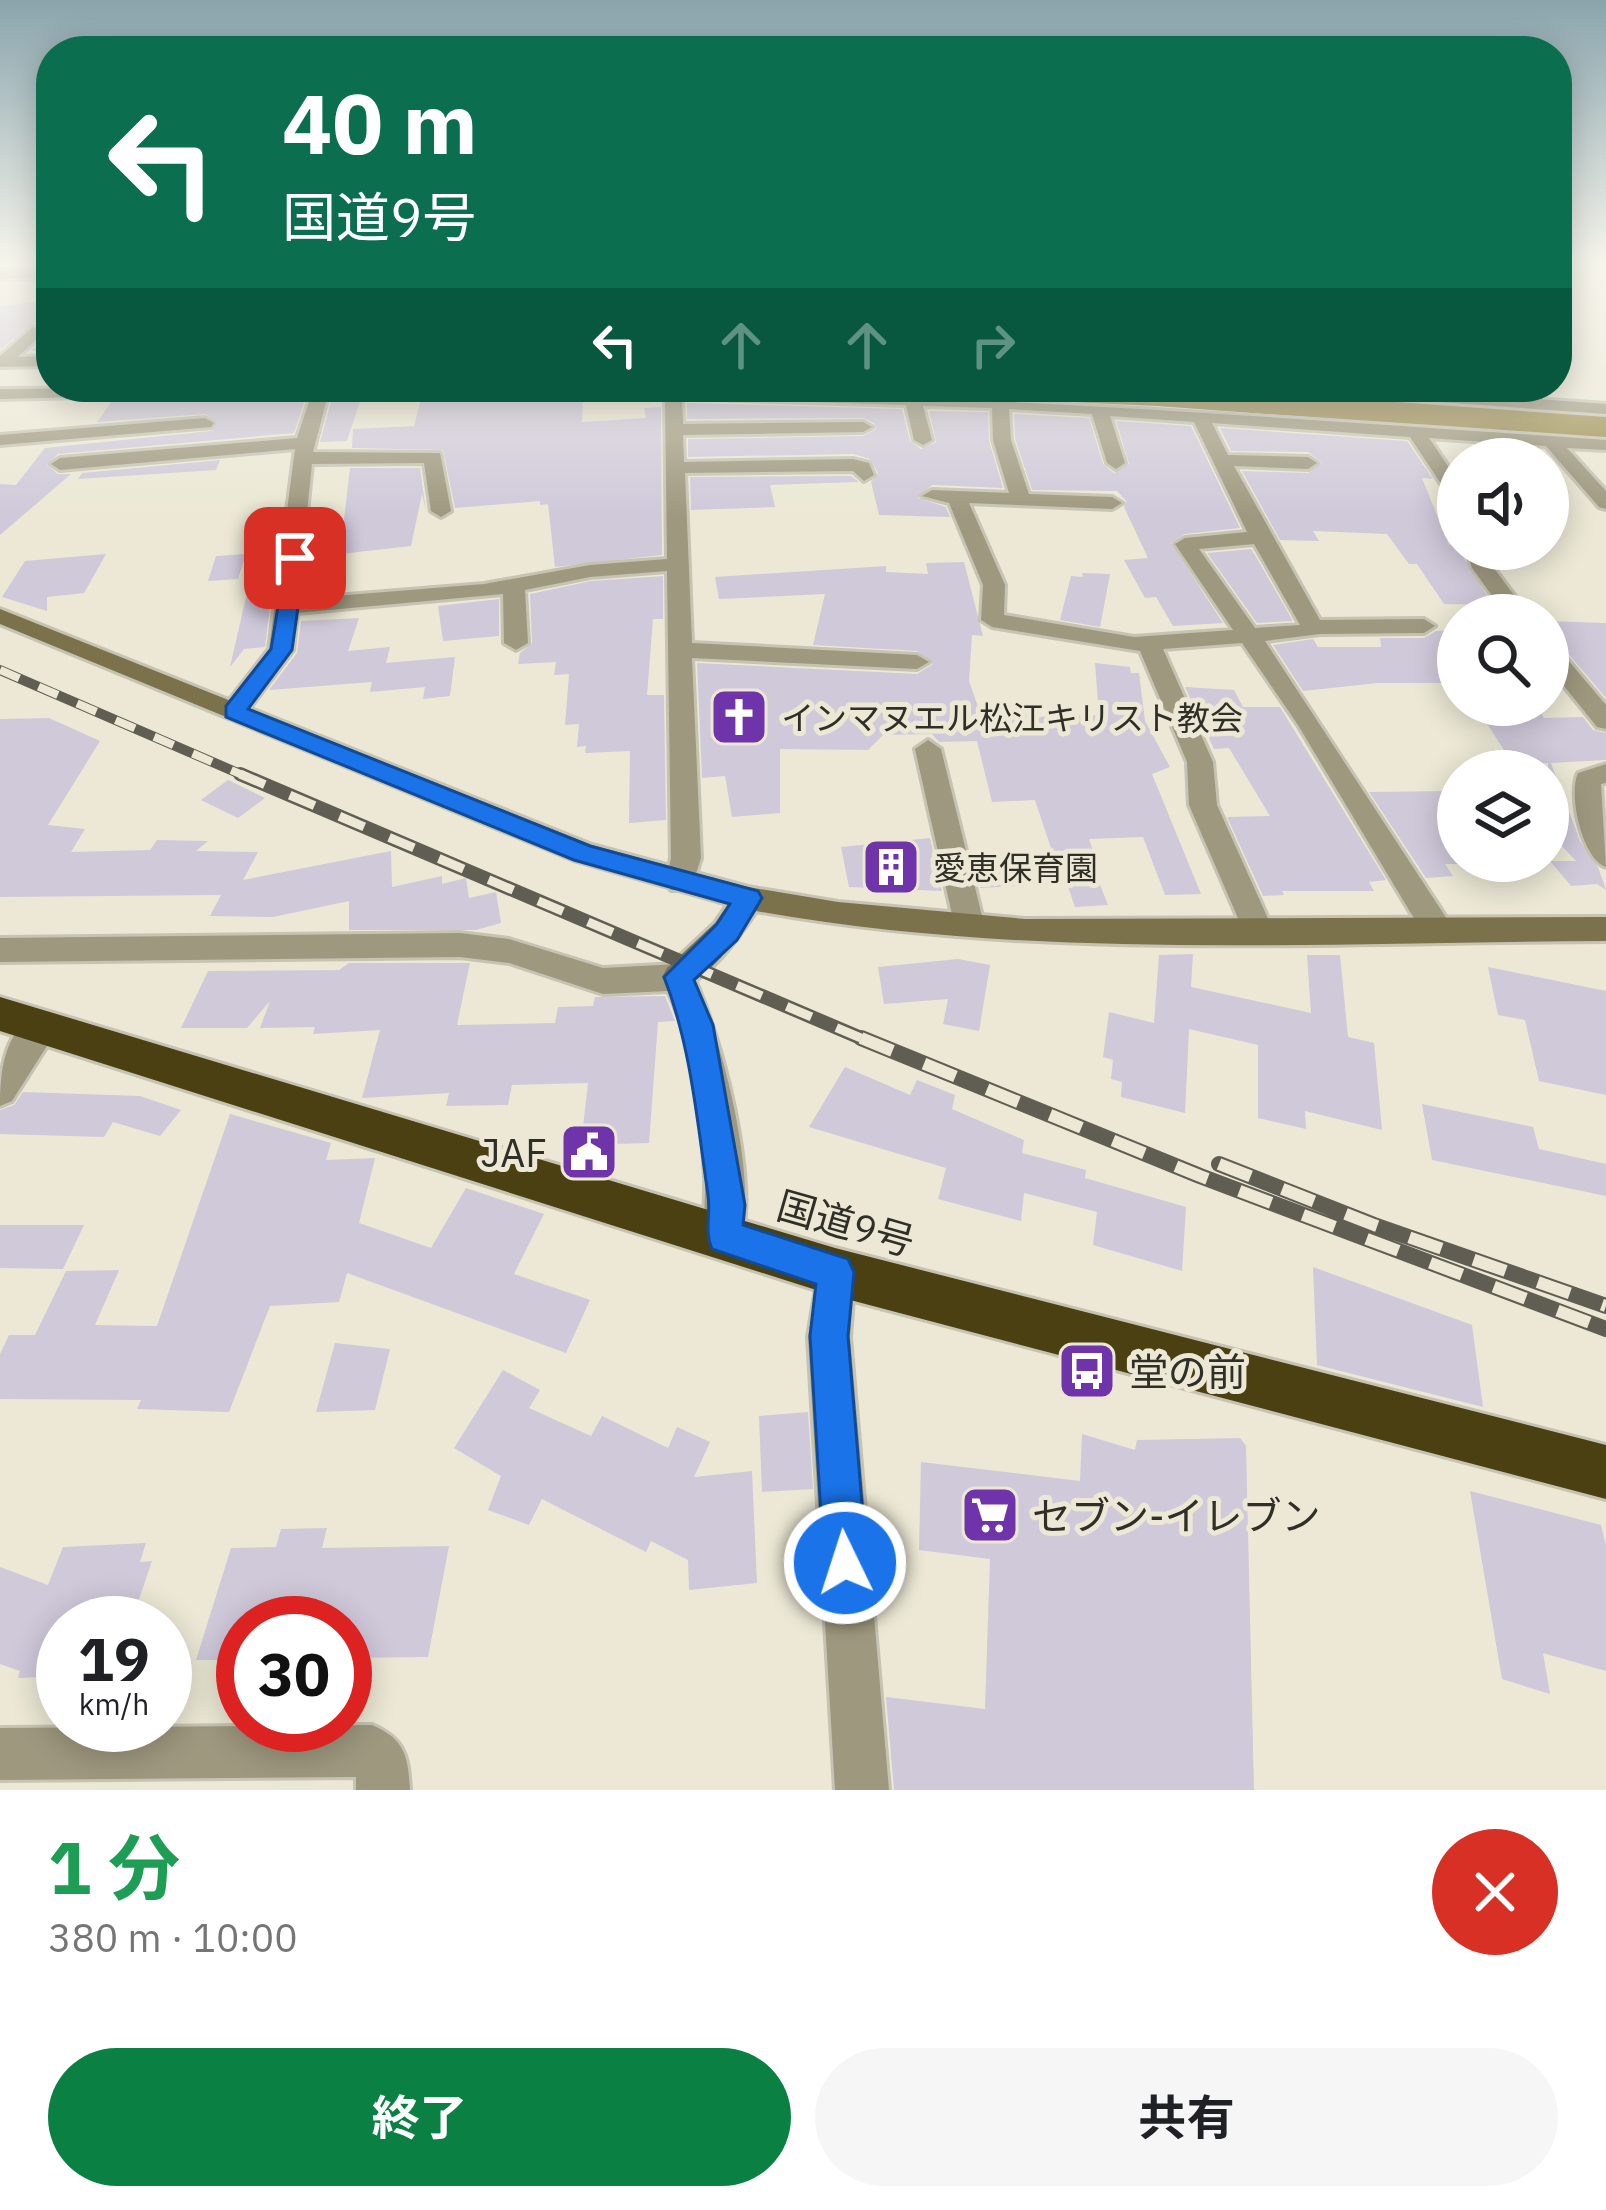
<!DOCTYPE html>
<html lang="ja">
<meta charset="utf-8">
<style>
:root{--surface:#fff;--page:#f6f6f6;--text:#202124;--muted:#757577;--accent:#0b8043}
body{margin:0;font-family:"IBM Plex Sans","Noto Sans JP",sans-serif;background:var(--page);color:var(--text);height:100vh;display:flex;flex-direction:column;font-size:45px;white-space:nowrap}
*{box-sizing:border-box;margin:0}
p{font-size:39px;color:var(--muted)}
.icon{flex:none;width:66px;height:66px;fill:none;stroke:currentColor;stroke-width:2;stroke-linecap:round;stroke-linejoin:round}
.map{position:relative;height:1790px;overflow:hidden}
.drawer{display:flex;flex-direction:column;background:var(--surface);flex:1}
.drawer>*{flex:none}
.banner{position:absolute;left:36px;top:36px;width:1536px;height:366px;border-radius:48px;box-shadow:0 6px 30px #0003;background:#0b6e4f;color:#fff;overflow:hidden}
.fabs{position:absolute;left:1437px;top:438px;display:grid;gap:24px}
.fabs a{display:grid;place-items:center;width:132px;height:132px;border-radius:50%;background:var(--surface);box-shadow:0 6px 30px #0003;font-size:60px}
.speed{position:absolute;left:36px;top:1596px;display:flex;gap:24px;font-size:60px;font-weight:700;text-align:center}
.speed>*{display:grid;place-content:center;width:156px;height:156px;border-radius:50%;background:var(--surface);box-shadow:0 6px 30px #0003;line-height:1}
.speed small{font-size:30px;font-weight:400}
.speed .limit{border:18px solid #d22;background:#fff;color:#111}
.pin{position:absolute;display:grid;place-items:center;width:102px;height:102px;color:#fff;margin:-51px;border-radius:24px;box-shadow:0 6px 18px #0006}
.me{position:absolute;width:132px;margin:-66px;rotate:356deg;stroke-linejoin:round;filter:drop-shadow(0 0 9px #0008)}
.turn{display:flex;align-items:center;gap:42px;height:252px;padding:0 48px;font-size:54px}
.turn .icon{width:156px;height:156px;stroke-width:2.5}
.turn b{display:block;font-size:84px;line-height:102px}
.lanes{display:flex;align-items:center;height:114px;padding:0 48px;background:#0003;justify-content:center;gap:60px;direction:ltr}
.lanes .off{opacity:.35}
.round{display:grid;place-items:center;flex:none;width:126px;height:126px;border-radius:63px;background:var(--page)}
.overview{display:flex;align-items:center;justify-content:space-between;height:204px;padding:0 48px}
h1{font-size:72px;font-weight:700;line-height:90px;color:#1e9e55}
.primary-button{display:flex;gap:24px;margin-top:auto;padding:24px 48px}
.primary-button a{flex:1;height:138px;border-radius:72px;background:var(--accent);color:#fff;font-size:48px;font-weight:700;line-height:138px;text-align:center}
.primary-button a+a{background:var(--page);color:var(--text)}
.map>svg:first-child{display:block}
.water{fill:#9c8d51}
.building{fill:#cfc9da}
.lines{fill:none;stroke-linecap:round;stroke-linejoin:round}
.street-casing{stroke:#c6c3b2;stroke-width:6}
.secondary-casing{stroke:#c6c3b2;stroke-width:6}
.highway-casing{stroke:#c6c3b2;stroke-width:6}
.street{fill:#9e987f;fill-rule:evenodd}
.secondary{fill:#7b724c;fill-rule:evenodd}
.highway{fill:#4b4011;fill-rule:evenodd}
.rail-far2-casing{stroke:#605e53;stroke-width:10}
.rail-far1-casing{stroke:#605e53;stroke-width:14}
.rail-casing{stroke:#605e53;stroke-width:16}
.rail-far2{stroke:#ece8d5;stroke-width:8;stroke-dasharray:21;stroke-linecap:butt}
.rail-far1{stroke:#ece8d5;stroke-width:9;stroke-dasharray:27;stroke-linecap:butt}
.rail{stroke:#ece8d5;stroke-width:12;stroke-dasharray:34;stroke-linecap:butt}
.route{fill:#1a73e8;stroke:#114b97;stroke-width:3}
.labels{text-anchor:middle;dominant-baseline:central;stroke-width:10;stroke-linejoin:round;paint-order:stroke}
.poi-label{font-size:33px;fill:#302f27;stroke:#ece8d5;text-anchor:start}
.near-poi-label{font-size:39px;fill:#302f27;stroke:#ece8d5;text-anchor:start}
.near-street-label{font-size:39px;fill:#302f27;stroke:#ece8d5}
</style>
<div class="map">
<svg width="1606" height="1790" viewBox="0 0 1606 1790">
<rect width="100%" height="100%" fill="#ece8d5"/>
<path class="water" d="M726,387h484l396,28v24l-448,-33z"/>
<path class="building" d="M51,300v50l-20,1 19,-21 -16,-7 -34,27v-44z
M309,388l-15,45 -236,21 -11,11 11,9h13l-71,61v-51l16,1 29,-37 166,-17 7,-9 -13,-8 -108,8 15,-21 178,-4z
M364,389l-17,52 -27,1 14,-52z
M479,391l10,6 94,4 -1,21 64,-4 -2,-10 17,-1 1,148 -107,12 -7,-63 -8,1v-4l-85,7 -12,-58 -91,-2 1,-19 61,-3 8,-31z
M687,403l215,6 8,32 11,8 15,-7 -7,-31 59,1 1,29 14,47 -71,-3 -14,13 28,9 4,10 -71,-2 -8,-33 7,-9 -8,-14 -17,-5 -165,3v-18l175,-3 13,-7 -2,-6 -11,-5 -176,1z
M1014,414l75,4 14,46 11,9 15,-9 -13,-43 75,5 49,102 -55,6 -14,9 52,80 -50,3 -17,-29 -11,1 -21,-38 24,-2 -24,-51 2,-6 -9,-10 -85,-1 -17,-51z
M1220,428l187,13 26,38 -11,-1 27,67h7l37,60 -49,-1 -27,-40h-8l-22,-30 -74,-3 6,10 -39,-1 -38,-69 66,2 13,-11 -13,-10 -77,-1z
M220,460l-4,10 -138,9 4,-6z
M350,468h70l6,43 -4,-17 -11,52 -71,8z
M851,476l8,6 -89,3 5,22 -84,3 -1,-33z
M1251,549l4,6 38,66 -36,2 -50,-70z
M277,552l-12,95 -21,2 -14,18 26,-113z
M106,554l-22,39 -37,4v14l-45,-14 23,-36z
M246,554l-8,25 -30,2 8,-25z
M964,562l19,74 -11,-1 -3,46 9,26 54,-1 4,11 63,-2 -4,-52 35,4 1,6h8l6,48 25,46 -18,7 49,120 -36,1 -22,-58 -54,2 4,12h-6l21,54 -33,2 -8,-24 -87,5 -8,-31 80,-6 -17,-51 -43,2 -15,-61 -38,1 -7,-8 -49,1 -15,15 -88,-1v64l-48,4 -7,-41 -23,2 -5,-115 220,11 16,-10 -16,-13 -104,-6 12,-51 -106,5 -4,-22 171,-11v6l42,2 -2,-11z
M1082,573l28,1 -10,53 -40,-7 11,-44 12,1z
M663,576v43h-10l-6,76h17l2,125 -37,3 1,-72 -45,2 1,-7 -9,1 2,-23 -14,1 4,-51 -15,1 2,-13 -38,2 2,-11 12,-10 -2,-49 61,-13z
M499,599v37l-56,5 -5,-35z
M359,618l-11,33 42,-4 -4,16 69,-6 -5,39 -27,3 2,-12 -55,5 2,-10 -103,8 28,-37 4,-32z
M1548,621l58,2v75l-47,-55 -11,-3z
M1458,630v53h-80l-75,8 -30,-46 40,-6 5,8h63l-1,-9h44l12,-7z
M1185,687l49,3 9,17h37l106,173 -17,2 5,9h-92l2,4 -21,1 -36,-79 43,-1 -41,-68 -15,1z
M1475,705h61l8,13 39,-1 10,13 13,3v27l-55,3 29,78 18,26 8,23 -9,-6 -26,2 -21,-25h26l-28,-30v-68l-35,1z
M49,718l51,23 -52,84 37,4 -14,23 79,-2 7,-10 51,1 -12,10 62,1 -15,28 148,-29 1,36 50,-11v8l24,-6 3,20 27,-6 5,31 -25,7h-127v-29l-76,16 -63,-1 11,-21 -221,2v-178z
M228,780l37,18 -27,20 -37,-18z
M1451,791l7,11v62h-13l8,12 -27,2 -57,-86z
M930,838l12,53 -93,-4 -8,-40z
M1193,954l-2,33 120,26 -4,-58h33l8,82 26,6 8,87 -77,-19 1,18 -48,-11v-73l-69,-16 -4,84 -64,-16 1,-15 -11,-3 2,-19 -10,-3 6,-45 45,11 5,-68z
M958,959l32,6 -11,66 -36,-7 5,-25 -64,5 -6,-37z
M349,963h121l-13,62 98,-2 3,-16 35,-1 2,-9 70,-1 10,25 -17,1 -9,121 -68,2 7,-62 -76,2 -4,20 -62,1 3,-13 -87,5 18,-68 -67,4 2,-7 -55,1 10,-27 -23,27h-66l27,-57 131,-1z
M1488,967l118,24v104l-67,-14 -14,-61 -27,-5z
M845,1067l65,28 7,-15 38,15 -3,14 72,31 -2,13 64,17 -1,8 101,29 -4,64 -89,-26 4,-33 -73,-19 -3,28 -83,-22 8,-31 -137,-41z
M23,1092l117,4 41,14 -21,26 -47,-14 -9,15 -104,-3v-24l14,-5z
M1422,1104l111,23 6,22 67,15v32l-174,-36z
M230,1114l101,29 -5,17 49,-2 -16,65 72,25 35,-60 78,26 -30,60 76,26 -24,53 -219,-80 -8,29 -69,4 -41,106 -92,-3 4,-9 -141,-1v-45l9,-19h26l31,-64 53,-1 -24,55 62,1z
M0,1225h84l-21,44 -63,-1z
M1313,1267l159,58 11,82 -166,-42z
M335,1343l55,6 -15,61 -59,2z
M503,1370l37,20 -11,18 62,28 11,-20 66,32 9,-21 33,15 -16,35 58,-6 5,112 -68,7 -1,-30 -37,-19 -5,11 -104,-53 -13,26 -41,-15 13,-34 -47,-28z
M808,1412l5,77 -51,3 -3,-76z
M1082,1434l53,16 2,-10 103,-2 6,8 8,344h-360l-8,-93 99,12 5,-150 -71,-9 2,-88 159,19z
M1470,1491l131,34 5,20v126l-63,-18 7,41 -48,-15z
M327,1528l-5,20 127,-2 -21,111 -83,1v-35h-102v37h-47l35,-112 45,-1 5,-18z
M146,1543l-6,19 12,-1 -21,62h-68v53l-45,2 2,-7 -20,-7v-97l48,18 15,-38z"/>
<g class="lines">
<g class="street-casing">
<path id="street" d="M0,270l51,1v8l-51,-1z
M33,327l13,3 -28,27 33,-1v10l-51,1v-11z
M298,387l-8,5 -290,7v-10z
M314,387h16l-17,65 127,1 11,58 -10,6 -10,-6 -7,-48 -112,1 -14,135 186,-15 106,-19 77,-6 -2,-161 -176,-6 -8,-5c378,0 750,27 1125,53v10l-39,-2 39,43v18l-7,-2 -53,-61 -117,-8 29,43v20l-7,-2 -41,-62 -198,-14 16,32 80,2 9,6 -9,6 -74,-3 86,154 104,-1 11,7 -11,7 -104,1 -55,7 184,281 4,9 -4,9h-22l-129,-215 -56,-82 -79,6 50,113 4,43 57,127 -4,9h-22l-4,-9 -55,-127 -2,-43 -47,-111 -148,-24 -11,-7 2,-35 -34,-82 -27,-7 10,-6 77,3 -16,-53 -1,-32 -69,-2 9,34 -9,5 -9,-5 -8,-35 -224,-7 1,26 180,-2 9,5 -9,5 -180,3 1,27 169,-3 16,4 5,12 -10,6 -11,-10 -168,2 7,170 225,12 12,7 -12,7 -225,-11 9,200 -10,32h-20l-5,-8 5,-24 -4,-287 -77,6 -65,13 3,53 -12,7 -12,-7 -1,-49 -206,19 -4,37 -50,67 -9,2 -13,-8 48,-62 26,-200 -235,21 -9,-6 9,-6 237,-20zM1009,409l83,5 15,49 9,6 9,-6 -15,-47 84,6 53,110 -62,6 -10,6 58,86 -99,7 -130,-22 1,-30 -36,-82 143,6 10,-6 -10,-6 -83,-3 -18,-54zM1254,544l46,81 -45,3 -56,-79z
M1290,387h79l237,17v10l-308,-22z
M205,418l9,5 -3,4 -211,18v-10z
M1466,549h20l7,18 36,48h-23l-34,-47z
M1548,644l8,2 50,59v24l-9,-2 -49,-61z
M928,740l13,9 44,179 -4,8h-22l-4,-8 -40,-179z
M1606,764v19l-5,1 5,83c-24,-8 -38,-73 -28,-94z
M460,933l49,6 94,29 75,-4 11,4c30,57 74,222 49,282l-14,6 -14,-6c-9,-22 -4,-50 -5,-74 -4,-61 -11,-130 -37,-185l-65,3 -94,-31 -49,-6 -460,5v-24z
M42,1013l12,4 5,10 -47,74 -12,5c0,-34 4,-80 42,-93z
M835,1252l14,6 6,14 -5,65 39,453h-54l-27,-453 13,-79z
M372,1725c33,14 36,31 38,65h-54v-13l-356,3v-52z"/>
</g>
<g class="secondary-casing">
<path id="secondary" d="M0,609l592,236 156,42 90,15 187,17 581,-2v24c-283,1 -571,20 -850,-30 -16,24 -58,86 -89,75l-5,-9 5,-9 48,-45 13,-19 -154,-44 -574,-236z"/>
</g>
<g class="highway-casing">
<path id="highway" d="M0,997l835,251 771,197v54l-771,-203 -835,-265z"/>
</g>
<use href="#street" class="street"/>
<use href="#secondary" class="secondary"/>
<use href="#highway" class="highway"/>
<g class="rail-far2-casing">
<path id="rail-far2" d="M0,670l247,107"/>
</g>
<g class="rail-far1-casing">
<path id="rail-far1" d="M240,774l628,267"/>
</g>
<g class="rail-casing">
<path id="rail" d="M861,1038l339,138 406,153
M1219,1164l155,61 232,81"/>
</g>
<use href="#rail-far2" class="rail-far2"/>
<use href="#rail-far1" class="rail-far1"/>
<use href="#rail" class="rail"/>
</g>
<linearGradient id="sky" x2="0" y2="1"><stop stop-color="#89a4ac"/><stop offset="0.51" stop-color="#f6f5ec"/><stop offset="1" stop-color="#f6f5ec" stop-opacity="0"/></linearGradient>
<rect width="1606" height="516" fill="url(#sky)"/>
<path class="route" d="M295,552l10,6 -13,92 -44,59 342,137 168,45 4,7 -25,42 -43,40 19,45 32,180 -2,20 105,34 6,13 -6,64 19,227 -6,16 -16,6 -15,-6 -6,-16 -14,-227 6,-52 -104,-35c-8,-18 -1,-35 -4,-54 -11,-74 -17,-149 -44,-218l53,-53 13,-20 -156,-44 -348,-143v-11l45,-57 15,-91z"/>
<defs>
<g id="church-square" transform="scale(3)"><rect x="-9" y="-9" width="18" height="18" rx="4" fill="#6f34aa" stroke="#ece8d5"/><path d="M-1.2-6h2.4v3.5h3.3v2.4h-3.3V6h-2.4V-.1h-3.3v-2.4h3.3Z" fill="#fff"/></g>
<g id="building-square" transform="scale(3)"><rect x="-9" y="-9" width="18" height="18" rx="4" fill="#6f34aa" stroke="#ece8d5"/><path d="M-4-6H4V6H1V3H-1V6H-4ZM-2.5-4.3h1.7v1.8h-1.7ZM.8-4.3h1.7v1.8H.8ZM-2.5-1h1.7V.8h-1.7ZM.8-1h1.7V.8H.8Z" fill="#fff"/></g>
<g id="civic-square" transform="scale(3)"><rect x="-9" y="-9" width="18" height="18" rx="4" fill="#6f34aa" stroke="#ece8d5"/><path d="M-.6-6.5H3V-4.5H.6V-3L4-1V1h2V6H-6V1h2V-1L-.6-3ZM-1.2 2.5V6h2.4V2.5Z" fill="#fff"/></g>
<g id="bus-square" transform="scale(3)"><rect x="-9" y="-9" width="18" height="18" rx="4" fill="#6f34aa" stroke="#ece8d5"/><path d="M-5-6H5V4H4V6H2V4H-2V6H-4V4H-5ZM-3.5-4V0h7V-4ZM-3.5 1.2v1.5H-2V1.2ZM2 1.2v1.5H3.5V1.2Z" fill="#fff"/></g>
<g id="supermarket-square" transform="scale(3)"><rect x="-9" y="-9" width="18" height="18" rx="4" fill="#6f34aa" stroke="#ece8d5"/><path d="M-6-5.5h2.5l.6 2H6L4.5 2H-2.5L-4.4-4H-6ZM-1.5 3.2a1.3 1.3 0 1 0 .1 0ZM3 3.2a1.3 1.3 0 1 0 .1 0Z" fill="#fff"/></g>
</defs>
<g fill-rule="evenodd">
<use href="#church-square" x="739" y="717"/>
<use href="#building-square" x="891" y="867"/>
<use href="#civic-square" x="589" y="1152"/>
<use href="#bus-square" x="1087" y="1371"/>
<use href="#supermarket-square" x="990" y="1515"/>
</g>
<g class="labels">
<g class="poi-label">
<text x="781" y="717">インマヌエル松江キリスト教会</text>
<text x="933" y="867">愛恵保育園</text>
</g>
<g class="near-poi-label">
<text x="547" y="1152" text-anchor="end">JAF</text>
<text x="1129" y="1371">堂の前</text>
<text x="1032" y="1515">セブン-イレブン</text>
</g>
<g class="near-street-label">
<text transform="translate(846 1223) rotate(16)">国道9号</text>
</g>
</g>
</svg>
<div class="fabs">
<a><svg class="icon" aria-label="sound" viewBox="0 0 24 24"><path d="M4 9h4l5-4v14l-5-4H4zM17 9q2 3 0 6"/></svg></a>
<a><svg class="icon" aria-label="search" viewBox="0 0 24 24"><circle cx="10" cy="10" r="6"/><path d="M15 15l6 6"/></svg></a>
<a><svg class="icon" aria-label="layers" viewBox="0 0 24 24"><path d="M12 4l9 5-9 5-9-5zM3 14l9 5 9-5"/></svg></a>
</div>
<div class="speed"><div>19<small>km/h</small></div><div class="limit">30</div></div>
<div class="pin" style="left:295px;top:558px;background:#d93025"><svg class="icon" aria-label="arrive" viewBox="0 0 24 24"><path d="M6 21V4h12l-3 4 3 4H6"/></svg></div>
<svg class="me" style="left:845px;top:1563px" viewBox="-20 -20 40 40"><circle r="17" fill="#1a73e8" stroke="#fff" stroke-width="3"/><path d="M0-11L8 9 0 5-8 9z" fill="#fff"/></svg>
<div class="banner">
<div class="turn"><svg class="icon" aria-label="left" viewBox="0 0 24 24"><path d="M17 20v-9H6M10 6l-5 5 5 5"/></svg><div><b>40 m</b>国道9号</div></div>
<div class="lanes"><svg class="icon" aria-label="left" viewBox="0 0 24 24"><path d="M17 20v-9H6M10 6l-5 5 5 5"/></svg><svg class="icon off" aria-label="ahead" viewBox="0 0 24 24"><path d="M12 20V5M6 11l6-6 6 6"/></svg><svg class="icon off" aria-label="ahead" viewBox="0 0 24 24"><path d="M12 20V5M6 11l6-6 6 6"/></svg><svg class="icon off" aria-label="right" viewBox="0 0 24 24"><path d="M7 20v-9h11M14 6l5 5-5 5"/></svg></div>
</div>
</div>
<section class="drawer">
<div class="overview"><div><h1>1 分</h1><p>380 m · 10:00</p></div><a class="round" style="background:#d93025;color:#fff"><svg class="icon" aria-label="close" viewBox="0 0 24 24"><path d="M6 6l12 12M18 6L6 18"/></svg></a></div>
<div class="primary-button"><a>終了</a><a>共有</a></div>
</section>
